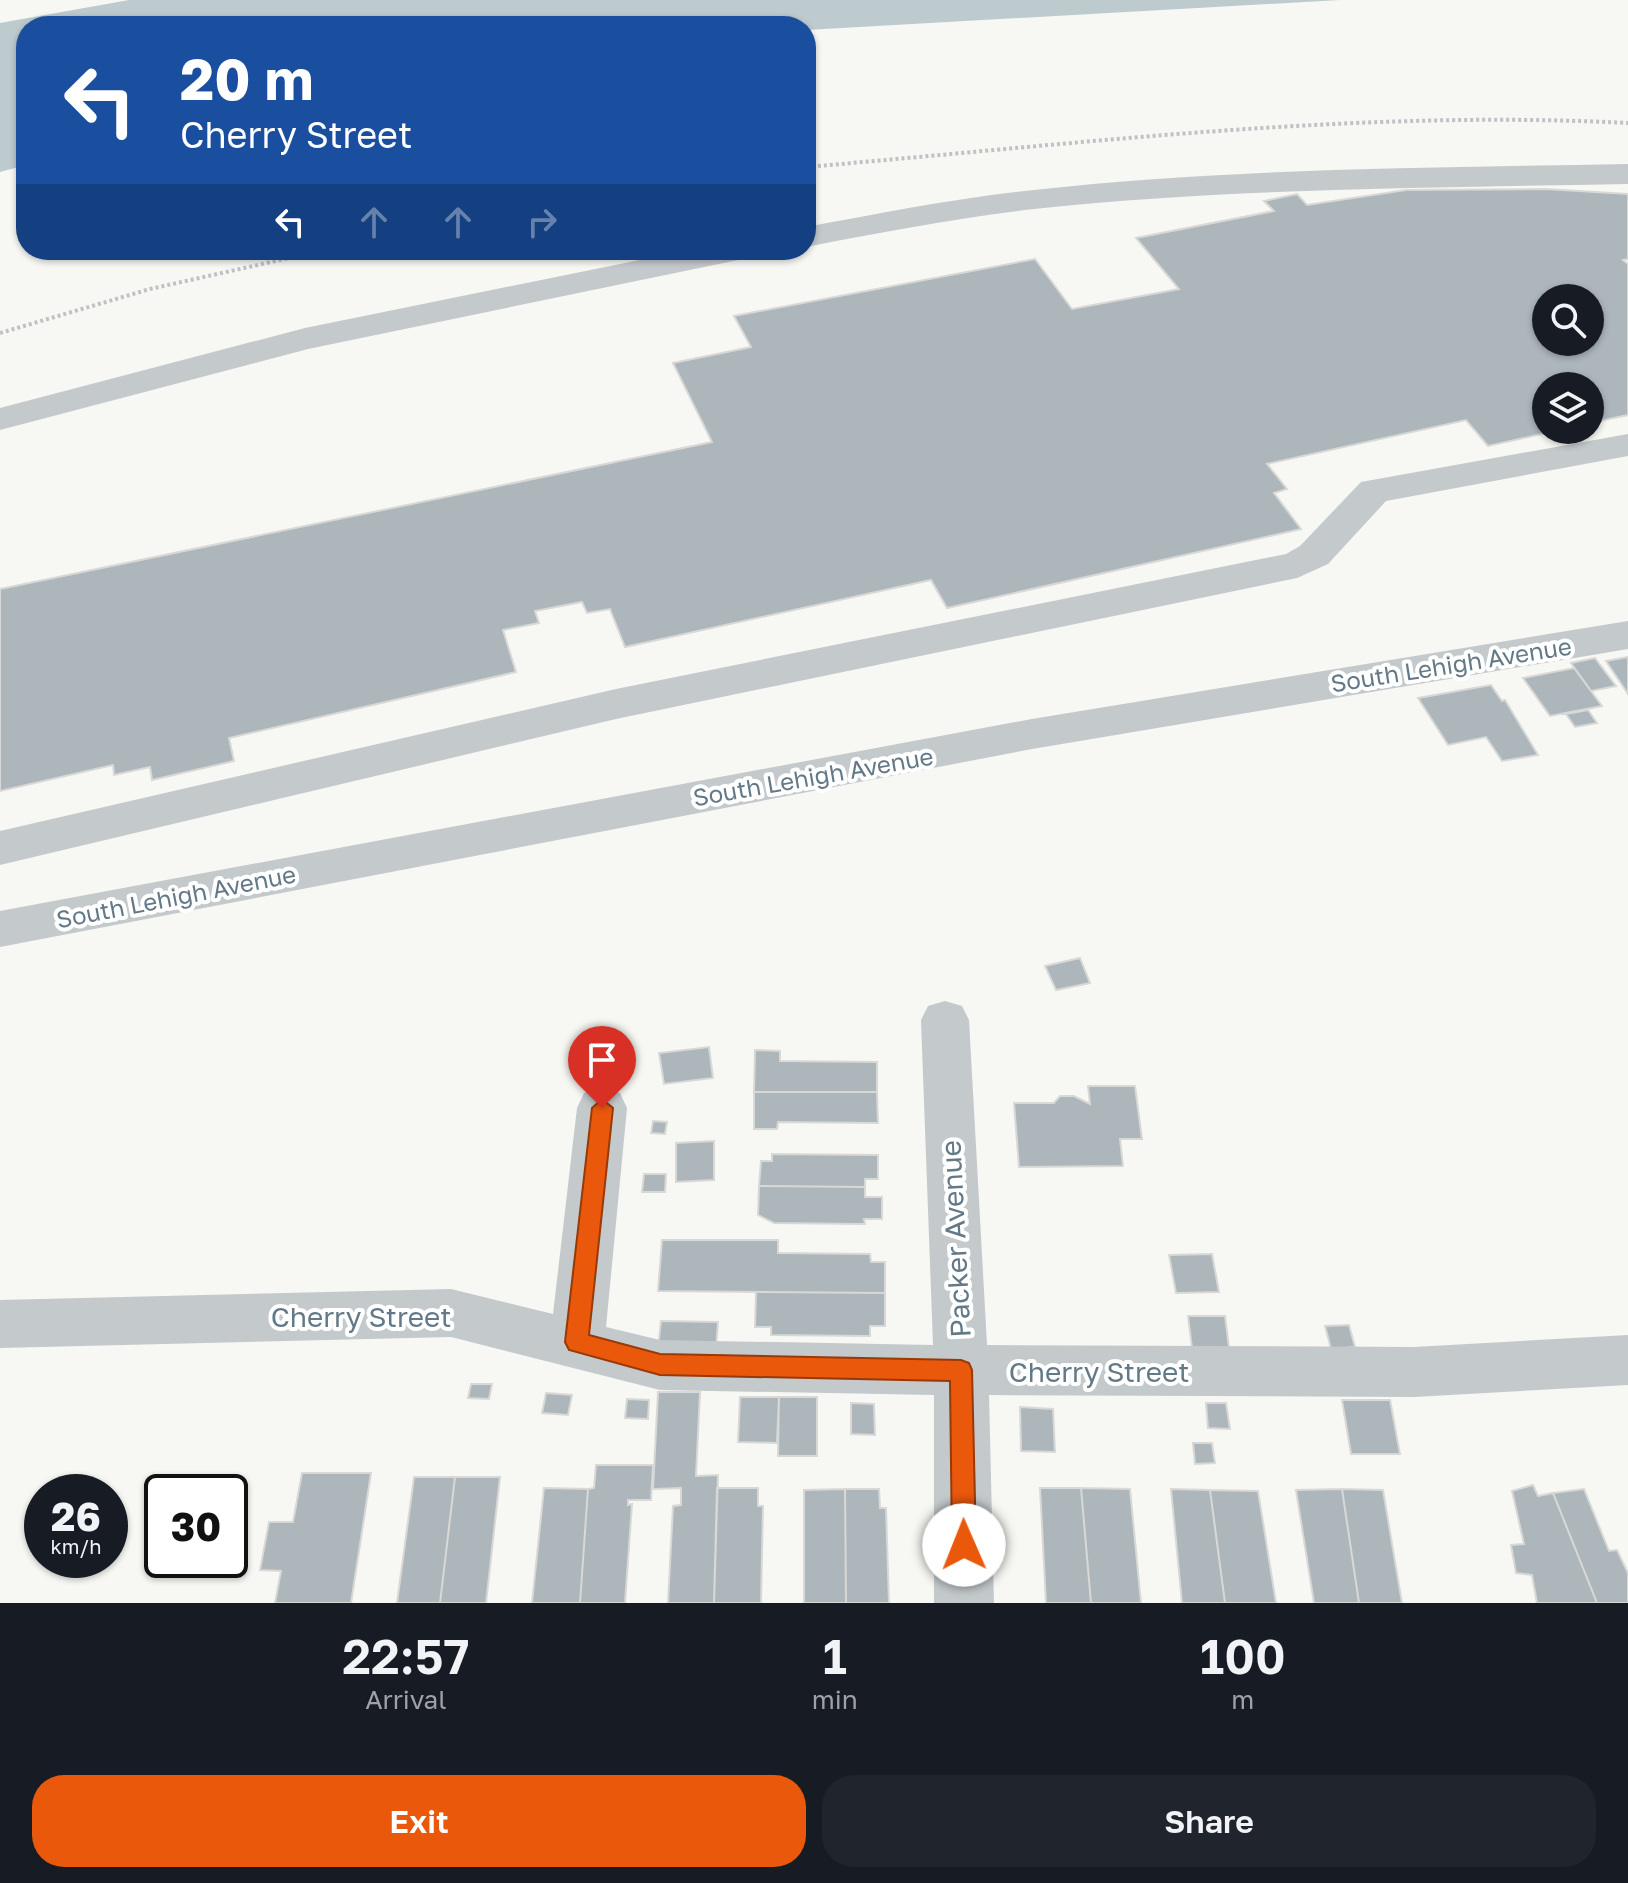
<!DOCTYPE html>
<style>
:root{--surface:#171b24;--page:#20242c;--text:#f1f3f6;--muted:#9ea1a6;--accent:#ea580c}
body{margin:0;font-family:"Golos Text",sans-serif;background:var(--page);color:var(--text);height:100vh;display:flex;flex-direction:column;font-size:30px;white-space:nowrap}
*{box-sizing:border-box;margin:0}
p{font-size:26px;color:var(--muted)}
.icon{flex:none;width:44px;height:44px;fill:none;stroke:currentColor;stroke-width:2;stroke-linecap:round;stroke-linejoin:round}
.map{position:relative;height:1603px;overflow:hidden}
.drawer{display:flex;flex-direction:column;background:var(--surface);flex:1}
.drawer>*{flex:none}
.guide{position:absolute;left:16px;top:16px;width:800px;height:244px;border-radius:32px;box-shadow:0 2px 6px #0004;background:#1a4fa0;color:#fff;overflow:hidden}
.fabs{position:absolute;left:1532px;top:284px;display:grid;gap:16px}
.fabs a{display:grid;place-items:center;width:72px;height:72px;border-radius:50%;background:var(--surface);box-shadow:0 2px 6px #0004;font-size:40px}
.speed{position:absolute;left:24px;top:1474px;display:flex;gap:16px;font-size:40px;font-weight:700;text-align:center}
.speed>*{display:grid;place-content:center;width:104px;height:104px;border-radius:50%;background:var(--surface);box-shadow:0 2px 6px #0004;line-height:1}
.speed small{font-size:20px;font-weight:400}
.speed .limit{border:4px solid #111;border-radius:12px;background:#fff;color:#111}
.pin{position:absolute;display:grid;place-items:center;width:68px;height:68px;color:#fff;margin:-82px -34px;border-radius:50% 50% 50% 0;rotate:-45deg;box-shadow:0 0 8px #0007}
.pin .icon{rotate:45deg}
.me{position:absolute;width:88px;margin:-44px;rotate:359deg;stroke-linejoin:round;filter:drop-shadow(0 0 6px #0008)}
.turn{display:flex;align-items:center;gap:28px;height:168px;padding:0 32px;font-size:36px}
.turn .icon{width:104px;height:104px;stroke-width:2.5}
.turn b{display:block;font-size:56px;line-height:68px}
.lanes{display:flex;align-items:center;height:76px;padding:0 32px;background:#0003;justify-content:center;gap:40px;direction:ltr}
.lanes .off{opacity:.35}
.eta{display:flex;justify-content:space-evenly;align-items:center;height:136px;text-align:center}
.eta b{font-size:48px;font-weight:600;line-height:56px}
.primary-button{display:flex;gap:16px;margin-top:auto;padding:16px 32px}
.primary-button a{flex:1;height:92px;border-radius:32px;background:var(--accent);color:#fff;font-size:32px;font-weight:600;line-height:92px;text-align:center}
.primary-button a+a{background:var(--page);color:var(--text)}
.map>svg:first-child{display:block}
.water{fill:#bdcace}
.building{fill:#acb6bb;stroke:#d8d8d6;stroke-width:2;fill-rule:evenodd}
.lines{fill:none;stroke-linecap:round;stroke-linejoin:round}
.path{stroke:#bfc2c4;stroke-width:4;stroke-dasharray:3 3;stroke-linecap:butt}
.minor{fill:#c4c9cc;fill-rule:evenodd}
.route{fill:#ea580c;stroke:#983908;stroke-width:2}
.labels{text-anchor:middle;dominant-baseline:central;stroke-width:8;stroke-linejoin:round;paint-order:stroke}
.street-label{font-size:24px;fill:#637987;stroke:#fff}
.near-street-label{font-size:28px;fill:#637987;stroke:#fff}
</style>
<div class="map">
<svg width="1628" height="1603" viewBox="0 0 1628 1603">
<rect width="100%" height="100%" fill="#f7f7f3"/>
<path class="water" d="M129,0h1211l-534,30v-4h-780v139l-26,7v-149z"/>
<path class="building" d="M1546,189l82,5v65l-5,1 5,4v151l-38,8v-37h-44v44h14l-72,16 -22,-26 -199,44 20,25 -13,4 27,36 -354,79 -16,-28 -306,67 -15,-38 -23,4 -5,-11 -47,9 4,12 -36,7 13,42 -287,66 5,23 -82,19 -2,-13 -36,8 -1,-10 -113,26v-202l712,-147 -39,-79 78,-16 -17,-31 301,-57 37,50 107,-20 -43,-51 138,-27 -10,-10 33,-7 10,11 99,-15zM1546,298h44v44h-44z
M1628,657v37l-22,-33z
M1595,658l21,28 -25,5 -20,-28z
M1574,668l28,38 -52,10 -27,-38z
M1491,685l11,16 3,-1 33,55 -36,6 -16,-24 -38,8 -30,-47z
M1588,710l9,13 -22,4 -9,-13z
M1080,958l10,25 -34,7 -11,-24z
M709,1047l4,31 -49,6 -5,-31z
M755,1050l25,1v10l97,1v30h-123z
M1088,1086h47l7,53h-22l3,27 -104,1 -5,-64h40l6,-7h14l16,8z
M754,1092h123l1,31 -100,-1 -1,7h-23z
M653,1121l14,1 -2,12 -14,-1z
M714,1141v39l-38,2v-39z
M772,1154l106,1v24h-13v8l-106,-1 2,-25h11z
M644,1174h22l-1,18h-23z
M759,1186l106,1v10h17v22h-18l1,5 -91,-1 -16,-8z
M662,1240h116v13l92,1 1,8h14v31l-227,-2z
M1212,1254l7,38 -43,1 -7,-38z
M756,1292l129,1v33h-15v10l-99,-1v-8h-16z
M1188,1316h37l4,32h-37z
M661,1321l57,1 -2,28 -58,-2z
M1349,1325l6,22 -24,2 -6,-23z
M471,1384h21l-3,15 -21,-1z
M658,1392h42l-4,84 22,-1 -4,128h-46l5,-97 8,-1v-17l-28,1z
M546,1393l26,2 -4,20 -26,-2z
M740,1397h39l-2,46 -39,-1z
M779,1397h38v59h-39z
M627,1399l22,1 -1,19 -23,-1z
M1342,1400h48l10,54h-49z
M851,1403l23,1 1,31 -24,-1z
M1206,1403h20l4,26 -22,-1z
M1020,1407l33,2 2,43 -34,-1z
M1193,1443h19l3,20 -20,1z
M596,1465h57l-2,35h-23v5l4,-1 -7,99h-45l8,-114 6,-1z
M302,1473h69l-20,130h-76l6,-32 -21,-1 9,-48h24z
M414,1477h41l-15,126h-43z
M455,1477h45l-14,126h-46z
M1533,1485l5,11 15,-3 44,110h-60l-5,-28 -16,-2 -5,-28 13,-1 -12,-53z
M544,1488l44,1 -8,114h-48z
M717,1488h41v18h5l-2,97h-47z
M1040,1488h41l10,115h-45z
M1081,1488l49,1 11,114h-50z
M845,1489l1,114h-42v-113z
M845,1489h34l1,19h6l3,95h-43z
M1171,1489l39,1 15,113h-43z
M1342,1489l17,114h-45l-18,-113z
M1342,1489l41,1 19,113h-43z
M1584,1489l25,62 8,-1 11,23v30h-31l-44,-110z
M1210,1490l48,1 18,112h-51z"/>
<g class="lines">
<path class="path" d="M806,167c272,-23 548,-58 822,-44
M0,333l150,-44 175,-39"/>
<path class="minor" d="M1628,164v20c-198,4 -397,4 -594,25 -77,9 -152,23 -228,38v-20c76,-14 151,-29 228,-37 197,-22 396,-22 594,-26z
M689,250h66l-5,7 -12,3 -430,89 -308,81v-22l305,-80z
M1628,434v22l-242,45 -58,63 -31,14 -681,141 -616,146v-34l616,-142 670,-135 14,-8 61,-64z
M1628,621v28l-596,100 -1032,198v-36l1032,-192z
M945,1001l17,5 7,14 18,325 427,2 214,-12v50l-214,12 -425,-2 5,208h-60v-208l-274,-5 -209,-53 -451,11v-48l451,-11 102,25 24,-206 7,-15 18,-6 18,6 7,15 -21,219 54,13 273,5 -12,-325 7,-14z"/>
</g>
<path class="route" d="M602,1099l11,9 -24,227 71,19 301,6 8,3 3,7 4,175 -4,8 -8,3 -9,-3 -3,-8 -2,-164 -290,-6 -91,-25 -4,-8 27,-234z"/>
<g class="labels">
<g class="street-label">
<text transform="translate(1451 664) rotate(-9)">South Lehigh Avenue</text>
<text transform="translate(813 776) rotate(-10)">South Lehigh Avenue</text>
<text transform="translate(176 896) rotate(-11)">South Lehigh Avenue</text>
</g>
<g class="near-street-label">
<text transform="translate(955 1239) rotate(-93)">Packer Avenue</text>
<text x="361" y="1316">Cherry Street</text>
<text x="1099" y="1371">Cherry Street</text>
</g>
</g>
</svg>
<div class="fabs">
<a><svg class="icon" aria-label="search" viewBox="0 0 24 24"><circle cx="10" cy="10" r="6"/><path d="M15 15l6 6"/></svg></a>
<a><svg class="icon" aria-label="layers" viewBox="0 0 24 24"><path d="M12 4l9 5-9 5-9-5zM3 14l9 5 9-5"/></svg></a>
</div>
<div class="speed"><div>26<small>km/h</small></div><div class="limit">30</div></div>
<div class="pin" style="left:602px;top:1108px;background:#d93025"><svg class="icon" aria-label="arrive" viewBox="0 0 24 24"><path d="M6 21V4h12l-3 4 3 4H6"/></svg></div>
<svg class="me" style="left:964px;top:1545px" viewBox="-20 -20 40 40"><circle r="19" fill="#fff"/><path d="M0-13L10 11 0 6-10 11z" fill="#ea580c"/></svg>
<div class="guide">
<div class="turn"><svg class="icon" aria-label="left" viewBox="0 0 24 24"><path d="M17 20v-9H6M10 6l-5 5 5 5"/></svg><div><b>20 m</b>Cherry Street</div></div>
<div class="lanes"><svg class="icon" aria-label="left" viewBox="0 0 24 24"><path d="M17 20v-9H6M10 6l-5 5 5 5"/></svg><svg class="icon off" aria-label="ahead" viewBox="0 0 24 24"><path d="M12 20V5M6 11l6-6 6 6"/></svg><svg class="icon off" aria-label="ahead" viewBox="0 0 24 24"><path d="M12 20V5M6 11l6-6 6 6"/></svg><svg class="icon off" aria-label="right" viewBox="0 0 24 24"><path d="M7 20v-9h11M14 6l5 5-5 5"/></svg></div>
</div>
</div>
<section class="drawer">
<div class="eta">
<div><b>22:57</b><p>Arrival</p></div>
<div><b>1</b><p>min</p></div>
<div><b>100</b><p>m</p></div>
</div>
<div class="primary-button"><a>Exit</a><a>Share</a></div>
</section>
